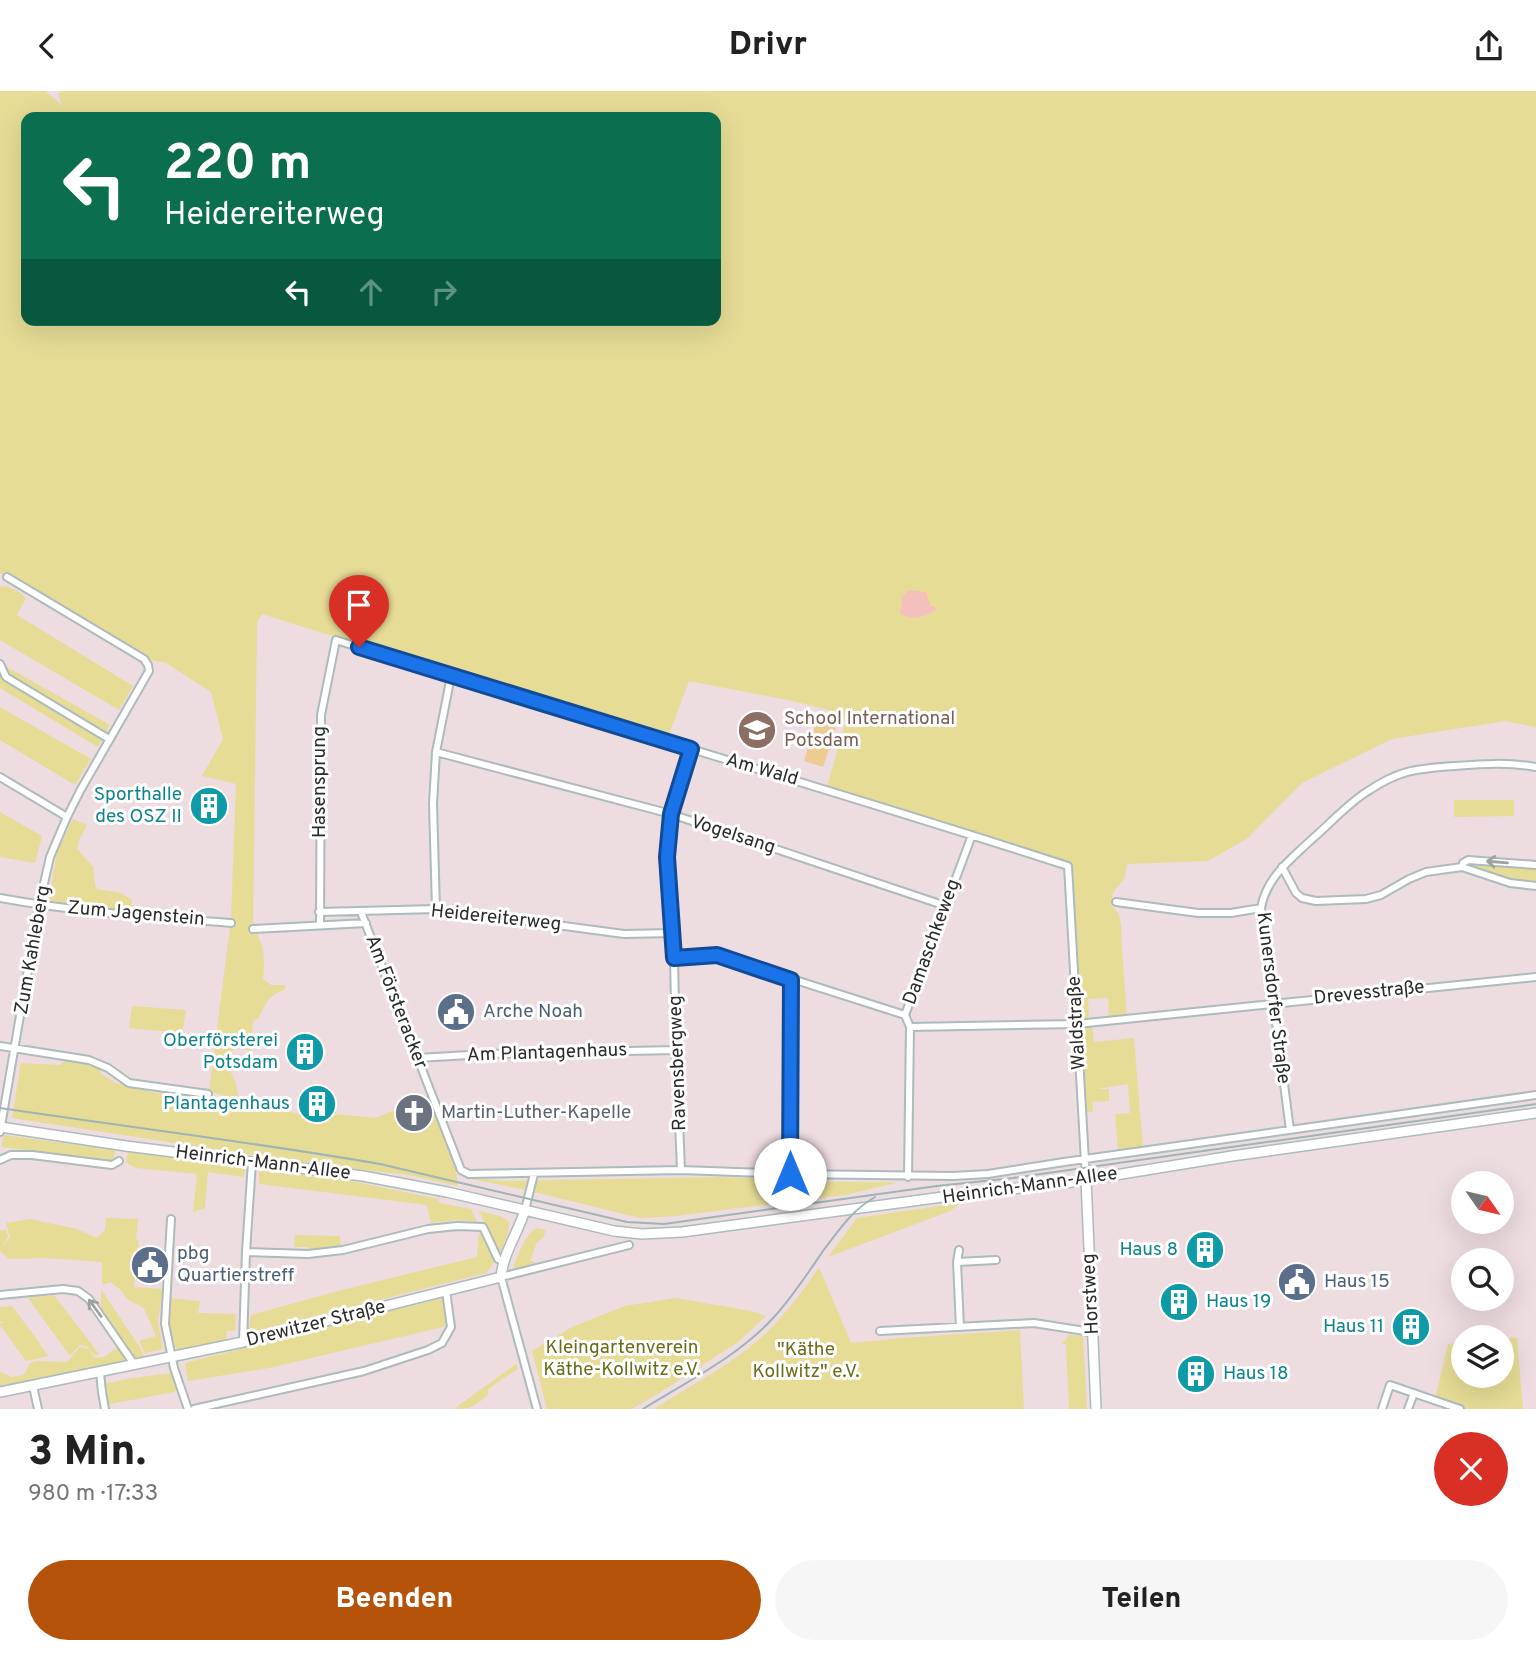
<!DOCTYPE html>
<html lang="de">
<meta charset="utf-8">
<style>
:root{--surface:#fff;--page:#f6f6f6;--text:#222;--muted:#767676;--accent:#b45309}
body{margin:0;font-family:Overpass,sans-serif;background:var(--page);color:var(--text);height:100vh;display:flex;flex-direction:column;font-size:26px;white-space:nowrap}
*{box-sizing:border-box;margin:0}
p{font-size:23px;color:var(--muted)}
.icon{flex:none;width:38px;height:38px;fill:none;stroke:currentColor;stroke-width:2;stroke-linecap:round;stroke-linejoin:round}
.map{position:relative;height:1318px;overflow:hidden}
.drawer{display:flex;flex-direction:column;background:var(--surface);flex:1}
.drawer>*{flex:none}
.banner{position:absolute;left:21px;top:21px;width:700px;height:214px;border-radius:14px;box-shadow:0 7px 28px #0002;background:#0b6e4f;color:#fff;overflow:hidden}
.needle{width:46px;rotate:124deg}
.tools{position:absolute;left:1451px;top:1080px;display:grid;gap:14px}
.tools a{display:grid;place-items:center;width:63px;height:63px;border-radius:50%;background:var(--surface);box-shadow:0 7px 28px #0002;font-size:35px}
.pin{position:absolute;display:grid;place-items:center;width:60px;height:60px;color:#fff;margin:-72px -30px;border-radius:50% 50% 50% 0;rotate:-45deg;box-shadow:0 0 7px #0007}
.pin .icon{rotate:45deg}
.me{position:absolute;width:77px;margin:-38px;rotate:0deg;stroke-linejoin:round;filter:drop-shadow(0 0 5px #0008)}
.turn{display:flex;align-items:center;gap:24px;height:147px;padding:0 28px;font-size:32px}
.turn .icon{width:91px;height:91px;stroke-width:2.5}
.turn b{display:block;font-size:49px;line-height:60px}
.lanes{display:flex;align-items:center;height:66px;padding:0 28px;background:#0003;justify-content:center;gap:35px;direction:ltr}
.lanes .off{opacity:.35}
.round{display:grid;place-items:center;flex:none;width:74px;height:74px;border-radius:37px;background:var(--page)}
.head{display:flex;align-items:center;justify-content:space-between;height:119px;padding:0 28px}
h1{font-size:42px;font-weight:800;line-height:52px}
.action{display:flex;gap:14px;margin-top:auto;padding:14px 28px}
.action a{flex:1;height:80px;border-radius:42px;background:var(--accent);color:#fff;font-size:28px;font-weight:800;line-height:80px;text-align:center}
.action a+a{background:var(--page);color:var(--text)}
header{display:flex;justify-content:space-between;align-items:center;height:91px;padding:0 28px;background:var(--surface);font-size:32px;font-weight:800}
.map>svg:first-child{display:block}
.green{fill:#e6dc96;fill-rule:evenodd}
.sand{fill:#f4c0bd}
.pitch{fill:#eecc91}
.lines{fill:none;stroke-linecap:round;stroke-linejoin:round}
.street-casing{stroke:#acbbbb;stroke-width:10}
.secondary-casing{stroke:#acbbbb;stroke-width:12}
.street{stroke:#fff;stroke-width:6}
.secondary{stroke:#fff;stroke-width:9}
.tram{stroke:#9eb4b6;stroke-width:2}
.oneway{stroke:#a0a0a0}
.route-casing{stroke:#114b97;stroke-width:18}
.route{stroke:#1a73e8;stroke-width:12}
.labels{text-anchor:middle;dominant-baseline:central;stroke-width:6;stroke-linejoin:round;paint-order:stroke}
.education-label{font-size:19px;fill:#785e54;stroke:#fff;text-anchor:start}
.street-label{font-size:19px;fill:#2b2b2b;stroke:#fff}
.culture-label{font-size:19px;fill:#0d838f;stroke:#fff;text-anchor:end}
.service-label{font-size:19px;fill:#4e5e75;stroke:#fff;text-anchor:start}
.worship-label{font-size:19px;fill:#5b616d;stroke:#fff;text-anchor:start}
.park-label{font-size:19px;fill:#6c6b17;stroke:#fff}
</style>
<header><svg class="icon" aria-label="back" viewBox="0 0 24 24"><path d="M15 5l-7 7 7 7"/></svg>Drivr<svg class="icon" aria-label="share" viewBox="0 0 24 24"><path d="M12 15V3M7 8l5-5 5 5M5 13v7h14v-7"/></svg></header>
<div class="map">
<svg width="1536" height="1318" viewBox="0 0 1536 1318">
<rect width="100%" height="100%" fill="#eddce0"/>
<path class="green" d="M0,0h45l17,14 -4,-12 4,-2h1474v636l-31,-6 -113,18 -90,44 -54,55 -40,23 -81,3 -2,13 -12,16 -2,12 8,9 2,11 1,26 5,66 -18,2 -1,-21 -20,1 1,22 -11,1 -8,-156 -243,-79 19,-67 -13,-9 -40,-10 -104,-20 -22,59 -405,-126 -5,9 -4,305c12,17 12,31 10,51l8,6h15l-2,5c-18,7 -17,13 -26,29l-5,2 -3,32 -7,-6 -10,3 -4,18 7,16 3,17 -30,-10 22,-171 5,-136 -34,-8 21,-37 -12,-47 -45,-29 -22,-4 -144,-86zM26,26h690v203h-690z
M6,495l13,6 7,6 -9,17 116,71 -14,24 -119,-70v-53z
M0,572l110,62 -12,22 -98,-59z
M0,616l91,52 -16,26 -75,-45z
M1454,709h60v16l-60,1z
M0,721l42,24 -7,27 -35,-6z
M73,728l14,6 -8,15 -2,9 16,18 2,18 2,4 24,4 11,7v11l-45,-3 -38,-8 8,-48z
M1470,772l66,5v13h-24l-43,-13z
M132,915l54,4 -5,31 -10,-1v-8l-42,-4z
M1092,932l2,19 40,-4 9,110 -25,3 -3,-37 15,-1 -2,-29 -32,5h13v12l-17,1 1,10 -9,1 -6,-88z
M65,970l36,6v7l18,11 3,-5c9,6 15,11 25,8l2,4 58,8 1,-4c17,8 33,19 52,8l42,11 32,-1 42,4 52,-23 27,68 3,23 -49,-11 -105,-12 -292,-45 9,-55 39,2z
M3,1044l112,15 -2,12 -111,-15z
M128,1061l117,15 -1,10 -36,-5 -3,36 -12,4 4,-38 -61,-6 -10,-5z
M259,1078l88,11 91,19 2,4 31,6 6,13 -21,-2 -25,3 -4,-18 -168,-21z
M462,1086l43,4 214,-4 122,5h54v1l-50,12 -170,21 -35,2 -114,-28z
M961,1112l-11,8 -122,46 29,-39z
M479,1120l21,5 9,5c2,13 -13,42 -23,52l-238,60 3,-18 87,-24 139,-34 2,-23 9,-4z
M106,1127l32,1 -2,21 3,1 -5,46 29,2 -5,33 5,27 -18,4 -6,-12 17,-5 -12,-28 -17,-9 -6,-9 -11,-8 -8,3v-23l-58,-4 -35,1 -9,-8v-21h6l2,6 -6,12 8,-11 -4,-14 24,-4 47,10 20,9 8,-8z
M537,1137l9,2 -3,8 -6,4 -7,19h4v5l-19,4 -1,-5c6,-13 11,-31 23,-37z
M295,1144l45,1 1,12 -32,4 -1,-5h-14z
M819,1176l32,76 51,-5 118,-8 4,79h-370c37,-24 79,-45 111,-75 21,-20 38,-43 54,-67z
M101,1198l40,60 3,8 -9,1 -34,-50z
M54,1204l45,59 -4,2 -7,-9 -8,-2 -10,11 -42,-58z
M169,1207l31,3 -2,12 38,1 -1,17h-8l-1,11 -48,10c-9,-18 -10,-34 -9,-54z
M443,1207l4,28 -178,42 -81,13 -3,-18z
M675,1207l76,13 15,5 -28,26 -71,46 -35,21h-85l-15,-58 40,-24 53,-21z
M12,1215l29,39h-4l4,1 8,10 -23,5 -26,-36v-2h4l-4,-2v-14z
M1069,1244l14,1 4,73h-18l-3,-65h-4z
M1502,1247h15l6,71h-63l-25,-10 13,-55 15,-3v34h39z
M80,1256l9,2 5,9 10,-1 14,-10 9,16 -127,24v-15l12,5 12,-2 6,-12 7,-2 30,1z
M516,1273l2,5 -30,20v6c-14,11 -16,14 -34,14z
M172,1282l7,15 -5,4 -69,13 -2,-16 2,-5 22,-5z"/>
<path class="sand" d="M909,499l17,2 4,13 7,3 -1,2c-11,7 -23,11 -36,4l2,-17z"/>
<path class="pitch" d="M816,631l20,6 -13,39 -19,-6z"/>
<g class="lines">
<g class="street-casing">
<path id="street" d="M0,573l6,13 103,62
M436,661l235,62 275,92
M0,686l67,40
M1282,776l14,26 6,5 14,3 50,-2 15,-4 28,-16 17,-7 36,-5 48,16 26,3
M1462,776l1,-4 5,-3 68,5
M0,807c76,14 154,19 231,25
M1116,811l82,11h33l30,-5
M436,818l-3,-105 3,-52 15,-76
M319,821l117,-3 188,25 48,-1
M361,821l100,258 8,4 212,-4 109,4 163,2 35,-2 76,-12 472,-67
M320,834l1,-210 15,-75c243,77 489,147 732,226l18,313
M253,838l113,-6
M674,867l43,-3 188,60
M910,936l167,-3 459,-47
M0,955l89,14 19,8 21,15 79,11
M417,967l70,-4 189,-4
M1290,1039l-29,-222c5,-30 29,-48 50,-68 19,-16 36,-36 57,-49 12,-8 25,-15 39,-19 16,-4 32,-5 48,-6 27,-2 54,-4 81,1
M0,1041l39,-227 11,-48 17,-40 13,-26 69,-120 -1,-6 -4,-6 -137,-82
M0,1069l11,-5h21l80,10 7,-4
M681,1079l-5,-120 -2,-92 -7,-101 4,-43 20,-65
M790,1083l1,-194
M908,1086l2,-150 -5,-12 67,-180
M525,1119l9,-36
M171,1128l-6,105 9,44 14,41
M959,1159l-2,12 3,65
M246,1161l62,2 35,-4 85,-21 29,-3 26,1 15,32 5,2
M957,1171l39,-2
M0,1204l63,-6 15,2 11,8 45,65
M880,1240l154,-8 51,8 8,3
M243,1251l3,-90 6,-90
M100,1281l2,20 3,17
M33,1295l5,23
M194,1318l170,-38 64,-21 14,-7 9,-16 -5,-36
M537,1318l-36,-132 128,-32
M1382,1318l8,-24 70,24
M1408,1318l6,-16"/>
</g>
<g class="secondary-casing">
<path id="secondary" d="M0,1036l126,19 237,30 84,16 167,39 28,3 40,-2 283,-38 101,-11 166,-27 304,-43
M1086,1088l10,230
M0,1301l243,-50 258,-65c2,-24 17,-44 24,-67"/>
</g>
<use href="#street" class="street"/>
<use href="#secondary" class="secondary"/>
<path class="tram" d="M0,1017c127,19 254,34 380,56l247,58 37,2 273,-38 76,-8 523,-74
M643,1318c45,-28 96,-53 132,-93 18,-20 33,-43 48,-65 16,-21 29,-41 52,-54"/>
</g>
<defs><path id="oneway-shaft" d="M-6 0H5M1.5-3L5.5 0L1.5 3" fill="none" stroke-width="1.6" stroke-linecap="round" stroke-linejoin="round" transform="scale(1.75)"/></defs>
<g class="oneway">
<use href="#oneway-shaft" transform="translate(1497 771) rotate(-175)"/>
<use href="#oneway-shaft" transform="translate(95 1217) rotate(-126)"/>
</g>
<g class="lines">
<g class="route-casing">
<path id="route" d="M359,556l332,102 -20,65 -4,43 7,101 43,-3 74,25 -1,194"/>
</g>
<use href="#route" class="route"/>
</g>
<defs>
<g id="school-disc" transform="scale(2.0125)"><circle r="9.5" fill="#8d6e63" stroke="#fff"/><path d="M0-5L7-2L0 1L-7-2ZM-4 1L0 2.5L4 1V4Q0 6-4 4Z" fill="#fff"/></g>
<g id="building-disc" transform="scale(2.0125)"><circle r="9.5" fill="#0f9aa8" stroke="#fff"/><path d="M-4-6H4V6H1V3H-1V6H-4ZM-2.5-4.3h1.7v1.8h-1.7ZM.8-4.3h1.7v1.8H.8ZM-2.5-1h1.7V.8h-1.7ZM.8-1h1.7V.8H.8Z" fill="#fff"/></g>
<g id="civic-disc" transform="scale(2.0125)"><circle r="9.5" fill="#5c6f8a" stroke="#fff"/><path d="M-.6-6.5H3V-4.5H.6V-3L4-1V1h2V6H-6V1h2V-1L-.6-3ZM-1.2 2.5V6h2.4V2.5Z" fill="#fff"/></g>
<g id="church-disc" transform="scale(2.0125)"><circle r="9.5" fill="#6b7280" stroke="#fff"/><path d="M-1.2-6h2.4v3.5h3.3v2.4h-3.3V6h-2.4V-.1h-3.3v-2.4h3.3Z" fill="#fff"/></g>
</defs>
<g fill-rule="evenodd">
<use href="#school-disc" x="757" y="639"/>
<use href="#building-disc" x="209" y="715"/>
<use href="#civic-disc" x="456" y="921"/>
<use href="#building-disc" x="305" y="961"/>
<use href="#building-disc" x="317" y="1013"/>
<use href="#church-disc" x="414" y="1022"/>
<use href="#building-disc" x="1205" y="1159"/>
<use href="#civic-disc" x="150" y="1174"/>
<use href="#civic-disc" x="1297" y="1191"/>
<use href="#building-disc" x="1179" y="1211"/>
<use href="#building-disc" x="1411" y="1236"/>
<use href="#building-disc" x="1196" y="1283"/>
</g>
<g class="labels">
<g class="education-label">
<text x="784" y="628">School International<tspan x="784" dy="22">Potsdam</tspan></text>
</g>
<g class="street-label">
<text transform="translate(762 679) rotate(16)">Am Wald</text>
<text transform="translate(320 691) rotate(-90)">Hasensprung</text>
<text transform="translate(733 744) rotate(18)">Vogelsang</text>
<text transform="translate(136 823) rotate(5)">Zum Jagenstein</text>
<text transform="translate(496 827) rotate(6)">Heidereiterweg</text>
<text transform="translate(932 851) rotate(-70)">Damaschkeweg</text>
<text transform="translate(33 859) rotate(-80)">Zum Kahleberg</text>
<text transform="translate(1369 902) rotate(-6)">Drevesstraße</text>
<text transform="translate(1273 907) rotate(83)">Kunersdorfer Straße</text>
<text transform="translate(396 911) rotate(69)">Am Försteracker</text>
<text transform="translate(1077 932) rotate(-93)">Waldstraße</text>
<text transform="translate(547 962) rotate(-2)">Am Plantagenhaus</text>
<text transform="translate(678 972) rotate(-92)">Ravensbergweg</text>
<text transform="translate(263 1072) rotate(7)">Heinrich-Mann-Allee</text>
<text transform="translate(1030 1095) rotate(-8)">Heinrich-Mann-Allee</text>
<text transform="translate(1091 1203) rotate(-93)">Horstweg</text>
<text transform="translate(316 1233) rotate(-14)">Drewitzer Straße</text>
</g>
<g class="culture-label">
<text x="182" y="704">Sporthalle<tspan x="182" dy="22">des OSZ II</tspan></text>
<text x="278" y="950">Oberförsterei<tspan x="278" dy="22">Potsdam</tspan></text>
<text x="290" y="1013">Plantagenhaus</text>
<text x="1178" y="1159">Haus 8</text>
<text x="1206" y="1211" text-anchor="start">Haus 19</text>
<text x="1384" y="1236">Haus 11</text>
<text x="1223" y="1283" text-anchor="start">Haus 18</text>
</g>
<g class="service-label">
<text x="483" y="921">Arche Noah</text>
<text x="177" y="1163">pbg<tspan x="177" dy="22">Quartierstreff</tspan></text>
<text x="1324" y="1191">Haus 15</text>
</g>
<g class="worship-label">
<text x="441" y="1022">Martin-Luther-Kapelle</text>
</g>
<g class="park-label">
<text x="622" y="1257">Kleingartenverein<tspan x="622" dy="22">Käthe-Kollwitz e.V.</tspan></text>
<text x="806" y="1259">"Käthe<tspan x="806" dy="22">Kollwitz" e.V.</tspan></text>
</g>
</g>
</svg>
<div class="tools">
<a><svg class="needle" viewBox="-14 -14 28 28"><path d="M0-13l5 13h-10z" fill="#e53935"/><path d="M0 13l5-13h-10z" fill="#767676"/></svg></a>
<a><svg class="icon" aria-label="search" viewBox="0 0 24 24"><circle cx="10" cy="10" r="6"/><path d="M15 15l6 6"/></svg></a>
<a><svg class="icon" aria-label="layers" viewBox="0 0 24 24"><path d="M12 4l9 5-9 5-9-5zM3 14l9 5 9-5"/></svg></a>
</div>
<div class="pin" style="left:359px;top:556px;background:#d93025"><svg class="icon" aria-label="arrive" viewBox="0 0 24 24"><path d="M6 21V4h12l-3 4 3 4H6"/></svg></div>
<svg class="me" style="left:790px;top:1083px" viewBox="-20 -20 40 40"><circle r="19" fill="#fff"/><path d="M0-13L10 11 0 6-10 11z" fill="#1a73e8"/></svg>
<div class="banner">
<div class="turn"><svg class="icon" aria-label="left" viewBox="0 0 24 24"><path d="M17 20v-9H6M10 6l-5 5 5 5"/></svg><div><b>220 m</b>Heidereiterweg</div></div>
<div class="lanes"><svg class="icon" aria-label="left" viewBox="0 0 24 24"><path d="M17 20v-9H6M10 6l-5 5 5 5"/></svg><svg class="icon off" aria-label="ahead" viewBox="0 0 24 24"><path d="M12 20V5M6 11l6-6 6 6"/></svg><svg class="icon off" aria-label="right" viewBox="0 0 24 24"><path d="M7 20v-9h11M14 6l5 5-5 5"/></svg></div>
</div>
</div>
<section class="drawer">
<div class="head"><div><h1>3 Min.</h1><p>980 m · 17:33</p></div><a class="round" style="background:#d93025;color:#fff"><svg class="icon" aria-label="close" viewBox="0 0 24 24"><path d="M6 6l12 12M18 6L6 18"/></svg></a></div>
<div class="action"><a>Beenden</a><a>Teilen</a></div>
</section>
